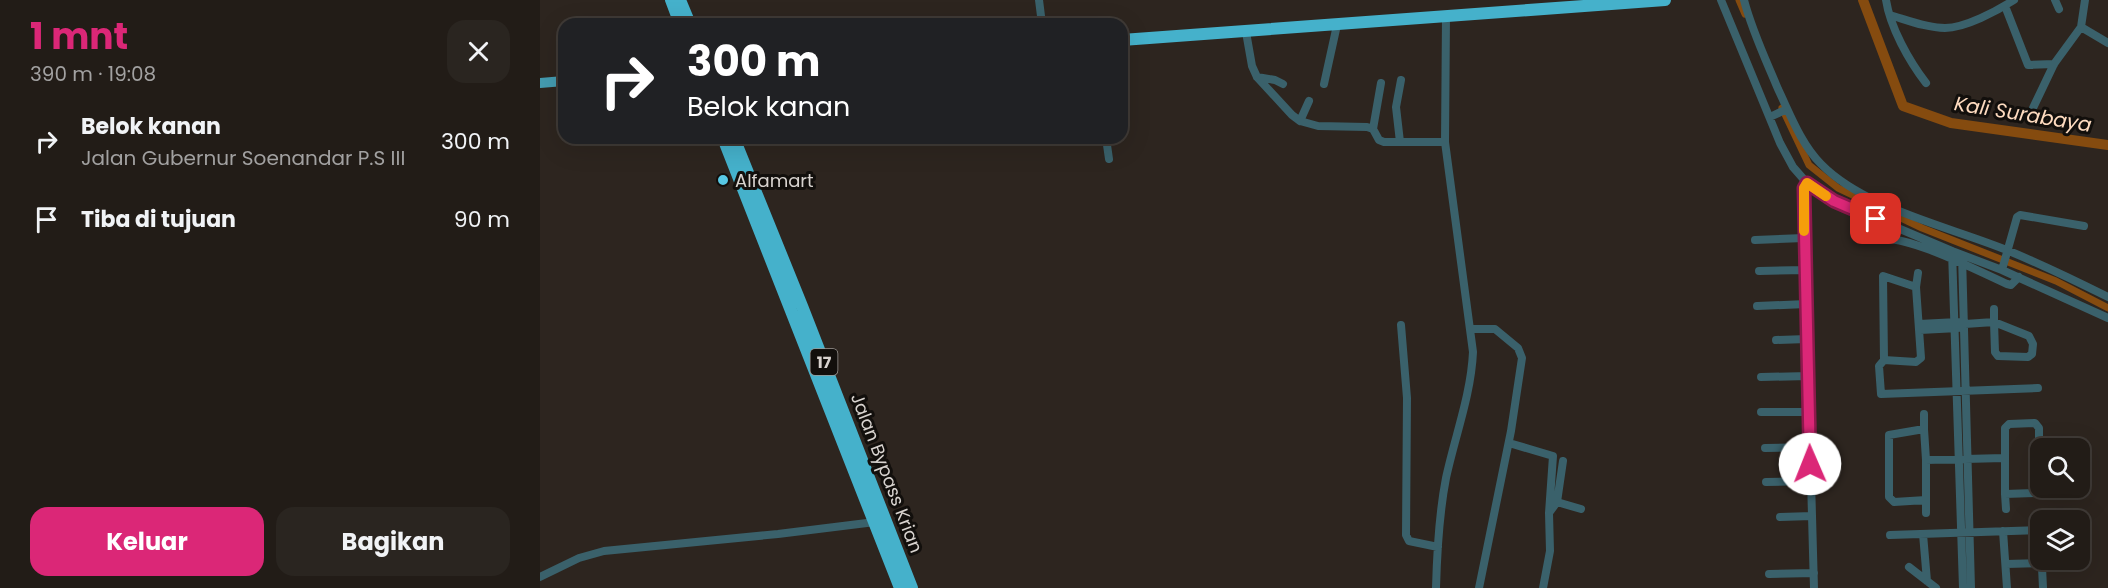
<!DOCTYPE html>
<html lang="id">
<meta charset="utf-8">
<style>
:root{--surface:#221c17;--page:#2a2520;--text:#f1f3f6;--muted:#a2a1a1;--line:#3f3a36;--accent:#db2777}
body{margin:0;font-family:Poppins,sans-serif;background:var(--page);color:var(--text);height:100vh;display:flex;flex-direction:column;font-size:22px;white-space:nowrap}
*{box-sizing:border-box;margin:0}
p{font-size:20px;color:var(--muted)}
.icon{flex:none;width:33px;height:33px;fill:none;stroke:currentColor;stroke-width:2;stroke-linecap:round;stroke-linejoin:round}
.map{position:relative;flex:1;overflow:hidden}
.drawer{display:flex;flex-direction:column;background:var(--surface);width:540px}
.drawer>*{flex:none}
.top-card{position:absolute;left:18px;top:18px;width:570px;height:126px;border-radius:18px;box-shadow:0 6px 24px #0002,0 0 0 2px var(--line);background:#202124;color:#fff;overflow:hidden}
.fabs{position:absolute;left:1490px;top:438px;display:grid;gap:12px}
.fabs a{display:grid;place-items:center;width:60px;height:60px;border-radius:12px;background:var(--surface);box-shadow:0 6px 24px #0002,0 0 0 2px var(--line);font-size:30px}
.pin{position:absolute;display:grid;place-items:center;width:51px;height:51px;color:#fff;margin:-26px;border-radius:12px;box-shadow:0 3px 9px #0006}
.me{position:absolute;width:66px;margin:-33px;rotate:359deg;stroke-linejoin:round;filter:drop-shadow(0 0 4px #0008)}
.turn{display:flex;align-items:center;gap:21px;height:126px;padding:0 30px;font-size:27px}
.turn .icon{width:78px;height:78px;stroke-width:2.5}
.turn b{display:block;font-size:42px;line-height:51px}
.round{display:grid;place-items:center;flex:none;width:63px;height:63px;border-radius:18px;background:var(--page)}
.head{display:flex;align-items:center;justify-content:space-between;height:102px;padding:0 30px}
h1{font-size:36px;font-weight:700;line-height:45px;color:var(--accent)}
.action{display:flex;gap:12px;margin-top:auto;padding:12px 30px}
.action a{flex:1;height:69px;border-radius:18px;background:var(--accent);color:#fff;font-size:24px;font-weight:700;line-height:69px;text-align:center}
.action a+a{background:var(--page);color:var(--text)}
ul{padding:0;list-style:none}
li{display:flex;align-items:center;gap:18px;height:78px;padding:0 30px}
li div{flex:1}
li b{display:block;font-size:22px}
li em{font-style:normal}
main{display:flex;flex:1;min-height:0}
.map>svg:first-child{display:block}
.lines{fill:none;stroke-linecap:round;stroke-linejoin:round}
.canal{stroke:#854b0f;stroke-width:7}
.river{stroke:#854b0f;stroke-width:10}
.minor{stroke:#3a616b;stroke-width:8}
.major{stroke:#449bb0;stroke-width:10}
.highway{stroke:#45b1cb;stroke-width:12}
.route-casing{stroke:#8e194d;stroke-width:15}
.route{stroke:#db2777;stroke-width:10}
.slow{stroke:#f59e0b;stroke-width:10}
.poi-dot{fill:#58c8e4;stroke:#120f0c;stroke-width:2}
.labels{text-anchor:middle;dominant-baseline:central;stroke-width:6;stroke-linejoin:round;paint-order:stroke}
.shield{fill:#120f0c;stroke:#9d9894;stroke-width:1.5}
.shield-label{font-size:16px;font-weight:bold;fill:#d8d3cf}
.poi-label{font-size:18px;fill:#d8d3cf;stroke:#120f0c;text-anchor:start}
.street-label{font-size:18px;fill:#d8d3cf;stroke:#120f0c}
.water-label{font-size:20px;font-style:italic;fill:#ffdcc0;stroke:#120f0c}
</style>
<main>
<section class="drawer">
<div class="head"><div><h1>1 mnt</h1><p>390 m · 19:08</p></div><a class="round"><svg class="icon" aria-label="close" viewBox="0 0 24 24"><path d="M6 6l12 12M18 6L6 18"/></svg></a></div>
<ul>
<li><svg class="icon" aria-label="right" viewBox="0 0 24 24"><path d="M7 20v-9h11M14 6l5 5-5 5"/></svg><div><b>Belok kanan</b><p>Jalan Gubernur Soenandar P.S III</p></div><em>300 m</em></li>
<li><svg class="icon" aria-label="arrive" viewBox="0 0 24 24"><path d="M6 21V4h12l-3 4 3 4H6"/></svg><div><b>Tiba di tujuan</b></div><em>90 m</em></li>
</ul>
<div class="action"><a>Keluar</a><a>Bagikan</a></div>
</section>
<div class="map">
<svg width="1568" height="588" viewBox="0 0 1568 588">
<rect width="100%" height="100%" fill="#2d251f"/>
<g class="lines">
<path class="canal" d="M1199,0l6,14
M1242,108l27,57 29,23 84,40 134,53 52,27"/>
<path class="river" d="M1323,0l40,106 48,17 157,22"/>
<path class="minor" d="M499,0l3,24
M1181,0l59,143 13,24 14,16 27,18 118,50 50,19 106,48
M1204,0c8,31 22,60 34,89 12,25 23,55 43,75 44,45 130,63 188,87 34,14 67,30 99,46
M1346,0c4,27 23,61 40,83
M1515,0l4,9
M1545,0l-4,27 27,16
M1465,6l23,59 26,-1
M1350,15c17,5 37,13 55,13 20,0 52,-17 69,-28
M706,32l6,34 5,11 35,38 8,6 18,5 49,1 6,2 6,11 5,2h61
M717,77l18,3 8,4
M784,84l13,-59
M1493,108l21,-44 27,-37
M1230,117l17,-8
M760,121l9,-20
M833,129l8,-46
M566,138l3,21
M860,142l-4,-35 5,-27
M1267,183l-4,8 11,397
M1215,240l49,-2
M1339,240c24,-8 103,33 128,44l4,1 8,-8
M1412,251l11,337
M1422,255l9,333
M1462,270l15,-53 3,-2 64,11
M1219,271l46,-1
M1376,287l-33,-11 1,84 -5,6 2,28 157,-6
M1217,306l49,-2
M1454,322l35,14 4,8 -1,10 -4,3 -30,-1 -3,-4z
M1379,324l39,-2
M1425,324l29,-2v-13
M861,325l6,73 -1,137 3,6 29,6
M931,329h24l23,19 4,10 -11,73 -32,157
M1380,330l38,-2
M1236,340l31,-1
M1344,360l32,2 5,-4 -5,-71 2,-14
M1221,377l47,-1
M1221,412h48
M1384,414v15l-35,6v62l5,5 32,-2
M1495,423l4,5v63l-3,2 -31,1v-66l4,-4z
M1384,429l2,31
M969,443l44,13 -4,57
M1225,448l45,-1
M1226,482l45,-1
M1465,494l1,15
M1017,502l24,7
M1386,513v-53l78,-2
M1240,517l32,-1
M1463,531l4,57
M1383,534l4,47
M1350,535l150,-5
M1466,564l33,-1 3,4 1,21
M1369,567l27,21
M1229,574l45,-1
M0,577l39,-19 25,-7 174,-17 97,-12
M896,588c1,-37 3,-74 10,-110 9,-42 25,-83 27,-126l-28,-210 1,-126
M1003,588l7,-37 -1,-38 8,-11 6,-41"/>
<path class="major" d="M0,83l24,-2"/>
<path class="highway" d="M131,0l9,24
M140,0l10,24
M582,40l543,-40
M183,138l177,450
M194,138l68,168 110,282"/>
</g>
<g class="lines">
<g class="route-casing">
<path id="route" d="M1270,464l-6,-276 3,-5 27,18 42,18"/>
</g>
<use href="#route" class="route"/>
<path class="slow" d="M1264,231v-43l3,-5 19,13"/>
</g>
<circle class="poi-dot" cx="183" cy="180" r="6"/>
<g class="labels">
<rect class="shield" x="270.5" y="349" width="27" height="26" rx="4.5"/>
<g class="shield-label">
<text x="284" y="362">17</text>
</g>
<g class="poi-label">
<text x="195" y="180">Alfamart</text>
</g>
<g class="street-label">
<text transform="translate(347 473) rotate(69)">Jalan Bypass Krian</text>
</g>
<g class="water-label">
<text transform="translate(1483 114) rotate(9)">Kali Surabaya</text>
</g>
</g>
</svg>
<div class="fabs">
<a><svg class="icon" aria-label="search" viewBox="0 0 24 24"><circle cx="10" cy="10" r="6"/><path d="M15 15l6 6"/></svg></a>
<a><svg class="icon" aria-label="layers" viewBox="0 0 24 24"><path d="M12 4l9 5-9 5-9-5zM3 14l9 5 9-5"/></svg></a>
</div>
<div class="pin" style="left:1336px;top:219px;background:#d93025"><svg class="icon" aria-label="arrive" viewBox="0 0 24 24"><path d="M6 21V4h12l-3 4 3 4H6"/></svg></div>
<svg class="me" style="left:1270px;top:464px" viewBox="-20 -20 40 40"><circle r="19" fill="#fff"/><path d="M0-13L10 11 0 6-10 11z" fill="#db2777"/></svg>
<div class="top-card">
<div class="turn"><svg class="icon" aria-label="right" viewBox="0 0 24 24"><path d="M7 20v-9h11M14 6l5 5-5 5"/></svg><div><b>300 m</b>Belok kanan</div></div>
</div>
</div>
</main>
